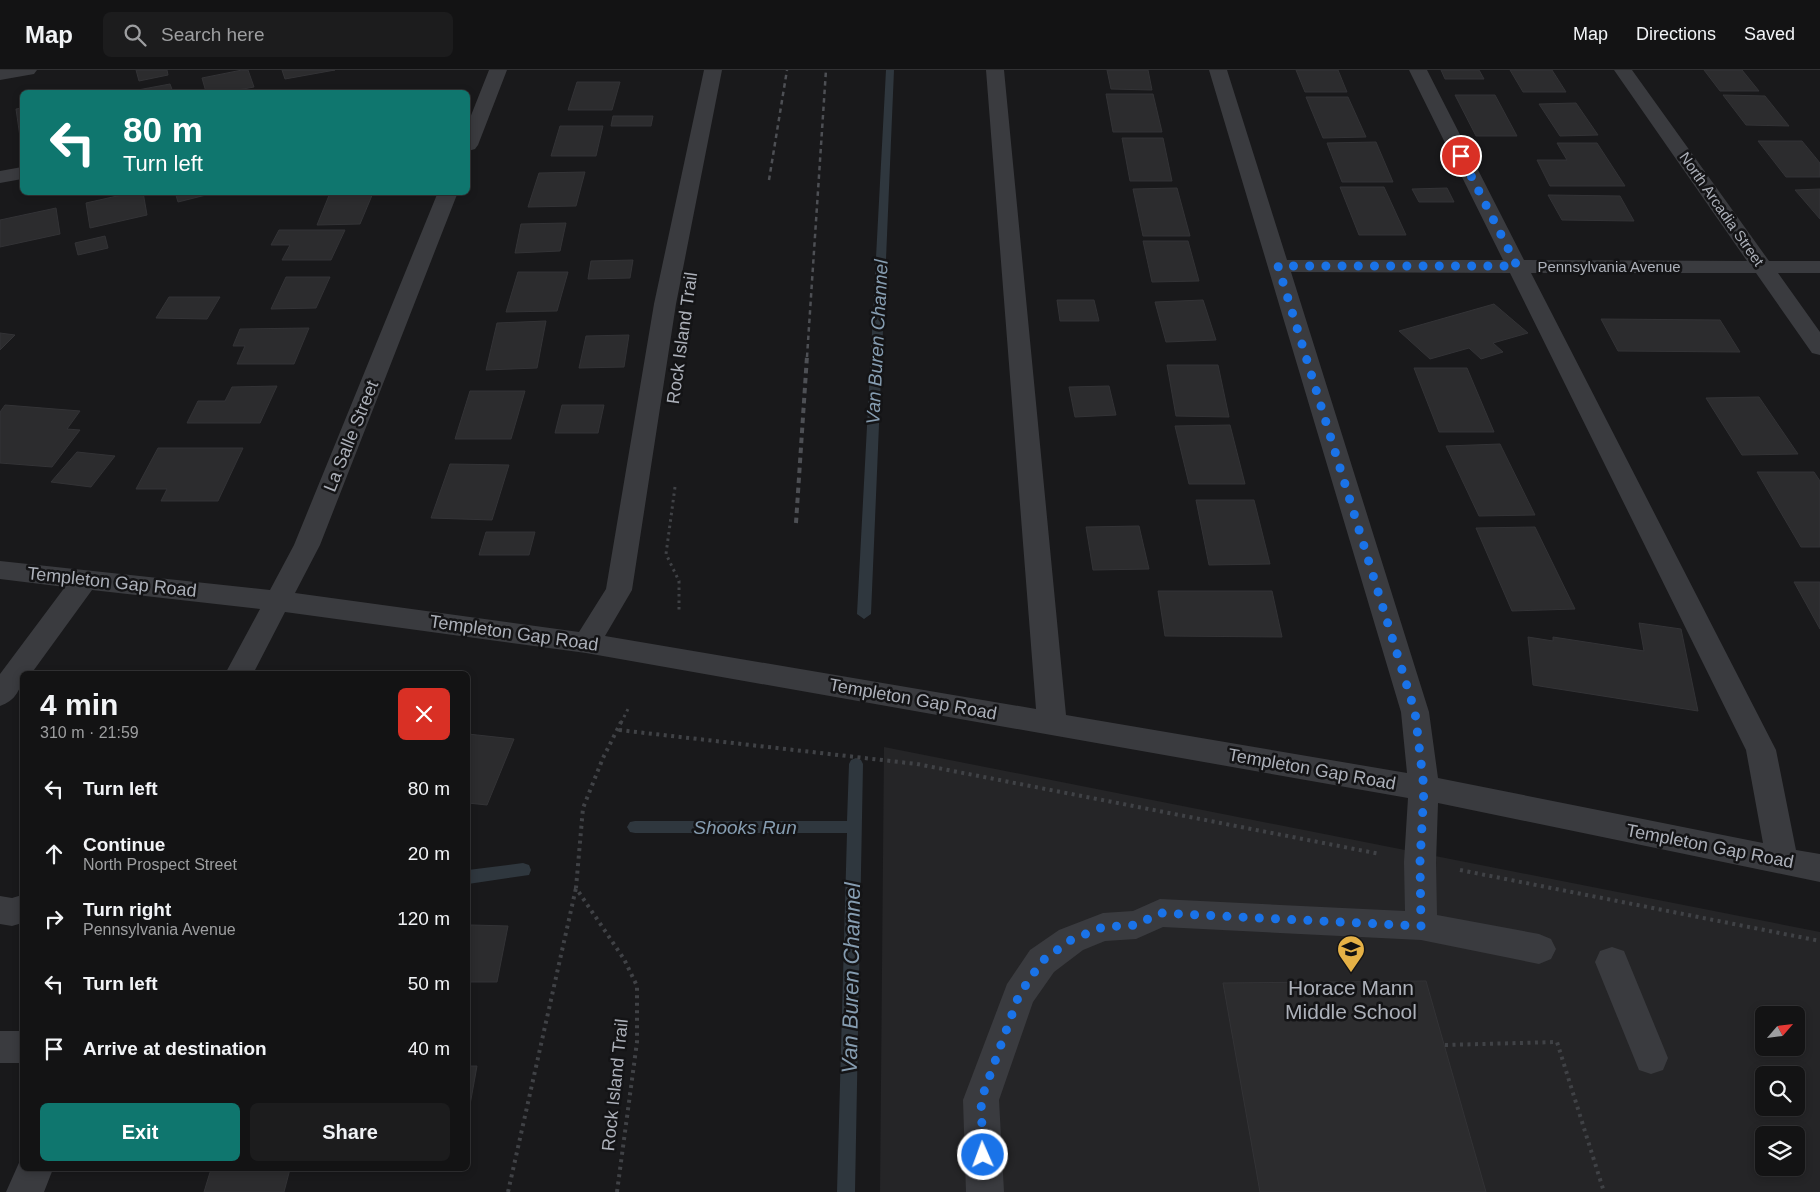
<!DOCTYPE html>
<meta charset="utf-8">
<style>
:root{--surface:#131314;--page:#1c1c1d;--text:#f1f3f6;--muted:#9d9ea0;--line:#323234;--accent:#0f766e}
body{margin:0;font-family:Arial,sans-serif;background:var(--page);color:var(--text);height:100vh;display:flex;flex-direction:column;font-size:19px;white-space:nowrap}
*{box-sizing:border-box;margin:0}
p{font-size:16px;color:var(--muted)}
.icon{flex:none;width:28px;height:28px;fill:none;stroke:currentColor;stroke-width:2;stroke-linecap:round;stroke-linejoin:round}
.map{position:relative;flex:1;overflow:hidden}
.sheet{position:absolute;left:20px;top:601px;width:450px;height:500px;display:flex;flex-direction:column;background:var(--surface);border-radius:8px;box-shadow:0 2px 8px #0003,0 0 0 1px var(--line)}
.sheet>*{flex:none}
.hud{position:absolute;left:20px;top:20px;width:450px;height:105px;border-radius:8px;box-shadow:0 2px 8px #0003,0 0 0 1px var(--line);background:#0f766e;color:#fff;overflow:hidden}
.needle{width:32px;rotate:62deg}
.fabs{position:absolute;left:1755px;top:936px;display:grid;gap:10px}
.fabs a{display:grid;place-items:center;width:50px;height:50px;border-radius:8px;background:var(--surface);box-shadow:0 2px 8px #0003,0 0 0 1px var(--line);font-size:25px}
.pin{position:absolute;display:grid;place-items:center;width:42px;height:42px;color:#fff;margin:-21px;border:2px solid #fff;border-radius:50%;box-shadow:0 1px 5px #0007}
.me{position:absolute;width:55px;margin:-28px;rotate:358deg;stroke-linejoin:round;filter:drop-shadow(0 0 4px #0008)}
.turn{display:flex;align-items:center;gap:18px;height:105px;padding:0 20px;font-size:22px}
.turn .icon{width:65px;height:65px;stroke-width:2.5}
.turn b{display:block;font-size:35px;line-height:42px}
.round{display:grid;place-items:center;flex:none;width:52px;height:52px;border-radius:8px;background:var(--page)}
.summary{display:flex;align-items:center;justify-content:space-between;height:85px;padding:0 20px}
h1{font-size:30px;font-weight:700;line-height:38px}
.action{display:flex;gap:10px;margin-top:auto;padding:10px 20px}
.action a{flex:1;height:58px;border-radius:8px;background:var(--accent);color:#fff;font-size:20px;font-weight:700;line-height:58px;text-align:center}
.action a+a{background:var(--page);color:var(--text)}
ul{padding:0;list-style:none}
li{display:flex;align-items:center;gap:15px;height:65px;padding:0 20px}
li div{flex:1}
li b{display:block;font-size:19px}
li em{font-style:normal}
header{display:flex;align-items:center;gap:30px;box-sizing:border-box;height:70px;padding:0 25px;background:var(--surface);border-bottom:1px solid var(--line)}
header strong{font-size:24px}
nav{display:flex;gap:28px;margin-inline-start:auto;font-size:18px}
.search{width:350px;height:45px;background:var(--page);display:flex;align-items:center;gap:12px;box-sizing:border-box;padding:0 18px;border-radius:8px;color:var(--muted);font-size:19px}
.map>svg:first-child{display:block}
.built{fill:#252527;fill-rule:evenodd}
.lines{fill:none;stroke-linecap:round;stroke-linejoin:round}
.stream{fill:#2f373e;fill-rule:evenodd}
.building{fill:#2c2c2e;stroke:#333336}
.path-far1{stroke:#404246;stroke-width:3;stroke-dasharray:2.5 4;stroke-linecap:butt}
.path{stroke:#404246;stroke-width:4;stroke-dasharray:3 4.5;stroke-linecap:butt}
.minor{fill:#3a3b3f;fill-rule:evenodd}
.rail-far1{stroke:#4d4f54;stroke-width:2.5;stroke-dasharray:4.5 4;stroke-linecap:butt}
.rail{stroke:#4d4f54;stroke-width:4;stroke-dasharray:5.5 4.5;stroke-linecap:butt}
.route{stroke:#1a73e8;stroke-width:9;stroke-dasharray:0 16.2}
.labels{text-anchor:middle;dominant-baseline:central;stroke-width:5;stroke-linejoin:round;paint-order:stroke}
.far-street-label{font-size:15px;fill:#acb0b9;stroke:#141416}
.street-label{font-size:18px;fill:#acb0b9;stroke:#141416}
.water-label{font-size:19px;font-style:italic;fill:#869db1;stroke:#141416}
.near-poi-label{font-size:21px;fill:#acb0b9;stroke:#141416}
.near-water-label{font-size:22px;font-style:italic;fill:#869db1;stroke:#141416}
</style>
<header>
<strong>Map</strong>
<div class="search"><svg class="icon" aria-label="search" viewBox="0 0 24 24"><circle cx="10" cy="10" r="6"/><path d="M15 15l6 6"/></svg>Search here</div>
<nav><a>Map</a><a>Directions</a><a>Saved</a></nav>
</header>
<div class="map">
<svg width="1820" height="1122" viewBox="0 0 1820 1122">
<rect width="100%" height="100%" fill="#19191b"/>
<path class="built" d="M884,677l936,185v260h-940zM1764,945h32v33h-32zM1764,1005h32v33h-32zM1764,1065h32v33h-32z"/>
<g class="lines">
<path class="stream" d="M886,0h8l-23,544 -7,5 -7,-5z
M856,688l5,2 2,4 -8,428h-18l10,-359h-212l-5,-1 -3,-5 3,-5 5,-1h212l2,-57 2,-4z
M523,793l6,2 2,5 -2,5 -61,9v-14z"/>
</g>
<path class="building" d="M136,0h31l1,5 -29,6z
M242,0h6l6,17 -27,5h-21l-4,-14z
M282,0h53l-50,9z
M1107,0h41l4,20 -41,-1z
M1296,0h42l9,22h-42z
M1441,0h38l5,9h-39z
M1510,0h42l14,22h-43z
M1704,0h38l17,21h-39z
M577,12h43l-8,28h-44z
M170,14l3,8h-46z
M1106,24h47l9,38h-49z
M1455,25h40l22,41h-41z
M1723,25l42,1 24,30 -43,-1z
M1306,27h42l18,40 -43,1z
M1576,33l22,32 -38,1 -21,-32z
M22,38v28l-2,1 -4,-28z
M613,46h40l-2,10h-40z
M560,56h43l-7,30h-45z
M1122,68h41l9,43h-42z
M1758,71h44l18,22v14h-34z
M1376,72l17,40h-51l-15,-39z
M1557,73h40l28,43h-75l-13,-26h30z
M585,102l-9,34 -48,1 11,-34z
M1340,117h44l22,48h-47z
M1177,118l13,48h-47l-10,-47z
M1447,118l7,14h-35l-7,-13z
M1820,119v30l-25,-29z
M135,122h8l4,23 -57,13 -4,-25z
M175,122h43l-40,10z
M330,123h43l-13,31 -43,1z
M1548,125l72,1 14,25 -72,-1z
M56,138l4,26 -60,13v-27z
M566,153l-6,28 -45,2 6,-29z
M279,160h66l-14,30h-49l8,-15h-19z
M105,166l3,12 -30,7 -3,-12z
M1143,171h45l11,40 -47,1z
M633,190l-3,18 -42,1 3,-18z
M518,202h50l-11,39 -51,1z
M286,207h44l-14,31 -45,1z
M169,227h51l-13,22 -51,-1z
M1057,230h37l5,21h-39z
M1203,230l13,40 -50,2 -11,-40z
M1494,234l34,29 -35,10 10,9 -22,7 -12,-11 -39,11 -31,-28z
M1601,249l119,1 20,32 -122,-1z
M546,251l-9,47 -51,2 11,-47z
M309,258l-15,36h-57l8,-18h-12l7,-17z
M0,263l15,2 -15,15z
M629,265l-5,32 -45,1 7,-32z
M1167,295h51l11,52 -53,-1z
M1414,298h53l27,64h-55z
M277,316l-17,37h-73l11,-22h27l7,-14z
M1109,316l7,29 -41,2 -6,-30z
M470,321h55l-14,48h-56z
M1759,327l39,57 -56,1 -36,-57z
M5,335l75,6 -13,18 13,1 -28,37 -52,-4v-51z
M562,335h42l-6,28h-43z
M1230,355l15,59h-56l-14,-58z
M1500,374l35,71 -56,1 -33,-70z
M158,378h85l-25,53h-57l6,-12h-31z
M77,382l38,4 -24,31 -40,-5z
M450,394l59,1 -17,55 -61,-2z
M1757,402h57l6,9v66h-19z
M1196,430h58l16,64 -61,1z
M1139,456l10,43 -56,1 -7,-43z
M1535,457l40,82 -63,2 -36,-83z
M486,462h49l-6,23h-50z
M1794,512h26v47z
M1158,521h114l10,46 -117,-1z
M1639,553l42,6 17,82 -165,-26 -5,-48 25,4v-4l91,14z
M468,664l46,5 -27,66 -19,-2z
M471,855l37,1 -11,56h-29v-44z
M1426,911l60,211h-226l-37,-209z
M468,996h9l-9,50z
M211,1099h79l-6,23h-80z"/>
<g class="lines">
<path class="path-far1" d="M675,417l-9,67 13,27v29
M621,653l7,-14"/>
<path class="path" d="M619,660l298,34 463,90
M1460,800l360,71
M1445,975l112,-3 47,150
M508,1122l68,-304
M617,1122l20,-150v-56l-13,-27 -48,-71 7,-80 20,-50 18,-36"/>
<path class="minor" d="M0,0h37l-3,4 -34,6z
M489,0h18l-29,75 -3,4 -7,2v-28z
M704,0h18l-46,234 -44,286 -27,46 431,73 -50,-639h18l62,645 341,58 -6,-61 -192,-642h18l60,190h216l-94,-190h18l97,190 223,1 -133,-191h18l137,191h51v12h-42l42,59v23l-8,-2 -56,-80h-225l245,477 20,100 24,4v28l-382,-79 -2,59 1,53 102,19 12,5 5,10 -5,10 -12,5 -118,-24 -258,-13 -27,12 -31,2 -22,9 -29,22 -21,30 -34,98 5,92h-38l-3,-92 44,-116 23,-34 29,-20 44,-17 30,-2 27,-12 245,12 -1,-49 4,-64 -822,-145 -301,-41 -32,62h-28l35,-65 -168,-19 -61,84h-9c0,15 -7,27 -22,32v-32l65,-87 -65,-8v-18l270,29 24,-45 144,-353h20l-138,353 -25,48 284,39 27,-43 48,-285zM1291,202l219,1 236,477 17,93 -325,-65 -9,-66z
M22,97v12l-22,4v-12z
M22,825v28l-10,3 -12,-2v-28l12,2z
M1612,877l12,4 44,107 -5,12 -12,4 -12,-4 -44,-108 5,-11z
M0,961h22v32h-22z
M22,1086v13h31l-9,23h-38z"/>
<path class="rail-far1" d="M769,110l18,-110
M807,287l19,-287"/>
<path class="rail" d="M796,453l11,-167"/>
</g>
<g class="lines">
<path class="route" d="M983,1085l-2,-55 38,-105 23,-34 29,-21 32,-13 33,-2 24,-12 261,13 -1,-64 4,-74 -9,-76 -137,-446h239l-56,-110"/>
</g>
<defs>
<g id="school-pin" transform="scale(1.4375)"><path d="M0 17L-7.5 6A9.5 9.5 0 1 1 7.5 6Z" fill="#e5b146" stroke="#141416"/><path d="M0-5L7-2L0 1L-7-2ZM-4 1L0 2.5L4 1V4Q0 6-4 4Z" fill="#111"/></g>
</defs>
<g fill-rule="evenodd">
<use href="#school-pin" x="1351" y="879"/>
</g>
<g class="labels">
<g class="far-street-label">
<text transform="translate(1722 139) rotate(55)">North Arcadia Street</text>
<text x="1609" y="196">Pennsylvania Avenue</text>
</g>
<g class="street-label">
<text transform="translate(682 268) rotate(-82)">Rock Island Trail</text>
<text transform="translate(351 366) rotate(-68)">La Salle Street</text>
<text transform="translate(112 512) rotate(6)">Templeton Gap Road</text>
<text transform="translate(514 563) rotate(8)">Templeton Gap Road</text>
<text transform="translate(913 629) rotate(10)">Templeton Gap Road</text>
<text transform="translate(1312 699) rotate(10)">Templeton Gap Road</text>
<text transform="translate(1710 776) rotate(11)">Templeton Gap Road</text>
<text transform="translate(615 1015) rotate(-84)">Rock Island Trail</text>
</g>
<g class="water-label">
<text transform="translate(877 272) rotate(-87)">Van Buren Channel</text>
<text x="745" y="757">Shooks Run</text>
</g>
<g class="near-poi-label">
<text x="1351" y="917">Horace Mann<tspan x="1351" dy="24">Middle School</tspan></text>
</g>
<g class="near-water-label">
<text transform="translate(851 908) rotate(-89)">Van Buren Channel</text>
</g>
</g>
</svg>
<div class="fabs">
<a><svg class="needle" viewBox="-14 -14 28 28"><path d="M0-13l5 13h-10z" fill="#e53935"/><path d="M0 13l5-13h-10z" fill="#9d9ea0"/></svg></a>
<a><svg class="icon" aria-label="search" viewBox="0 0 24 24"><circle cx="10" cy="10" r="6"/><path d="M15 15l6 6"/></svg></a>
<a><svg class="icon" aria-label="layers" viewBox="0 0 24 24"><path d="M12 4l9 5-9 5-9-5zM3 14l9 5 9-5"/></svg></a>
</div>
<div class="pin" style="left:1461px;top:86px;background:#d93025"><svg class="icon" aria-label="arrive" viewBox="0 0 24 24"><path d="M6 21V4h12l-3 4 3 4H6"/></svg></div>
<svg class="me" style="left:983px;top:1085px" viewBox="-20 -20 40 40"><circle r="17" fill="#1a73e8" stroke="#fff" stroke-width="3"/><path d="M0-11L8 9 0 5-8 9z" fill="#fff"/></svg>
<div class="hud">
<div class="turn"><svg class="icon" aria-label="left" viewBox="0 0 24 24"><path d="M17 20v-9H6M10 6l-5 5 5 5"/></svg><div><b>80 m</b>Turn left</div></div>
</div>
<section class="sheet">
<div class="summary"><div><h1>4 min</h1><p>310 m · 21:59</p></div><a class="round" style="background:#d93025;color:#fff"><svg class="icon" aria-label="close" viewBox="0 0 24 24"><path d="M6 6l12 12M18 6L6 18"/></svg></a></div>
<ul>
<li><svg class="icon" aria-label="left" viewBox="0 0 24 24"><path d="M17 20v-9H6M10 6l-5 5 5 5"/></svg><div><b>Turn left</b></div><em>80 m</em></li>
<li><svg class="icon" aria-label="ahead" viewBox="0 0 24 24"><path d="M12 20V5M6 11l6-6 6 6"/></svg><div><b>Continue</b><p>North Prospect Street</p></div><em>20 m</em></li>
<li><svg class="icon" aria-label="right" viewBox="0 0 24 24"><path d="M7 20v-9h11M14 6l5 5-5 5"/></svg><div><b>Turn right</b><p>Pennsylvania Avenue</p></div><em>120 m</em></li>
<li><svg class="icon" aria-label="left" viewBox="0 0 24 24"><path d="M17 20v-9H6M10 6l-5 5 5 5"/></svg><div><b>Turn left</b></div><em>50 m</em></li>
<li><svg class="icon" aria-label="arrive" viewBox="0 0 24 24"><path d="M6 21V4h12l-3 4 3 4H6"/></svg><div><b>Arrive at destination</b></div><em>40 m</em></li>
</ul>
<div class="action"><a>Exit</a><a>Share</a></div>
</section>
</div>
